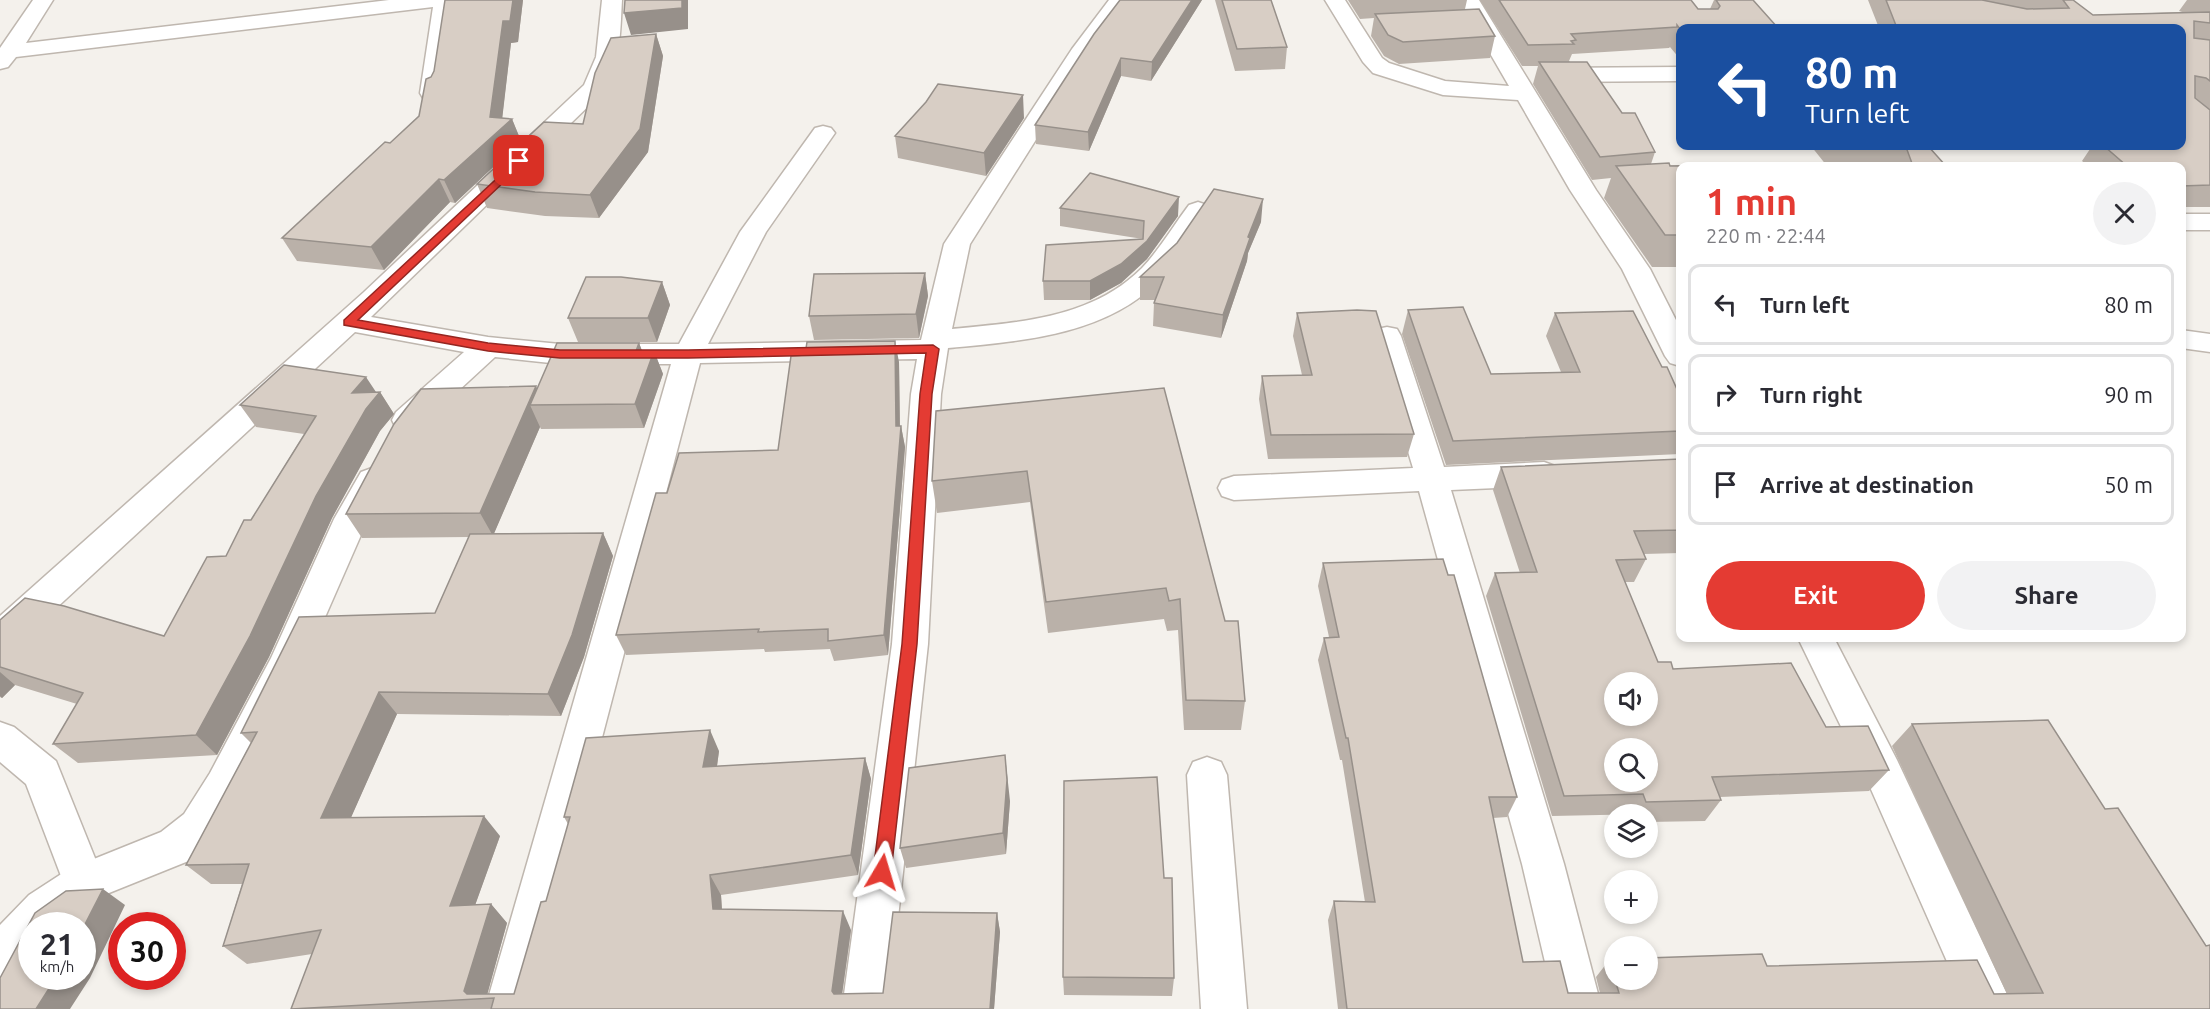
<!DOCTYPE html>
<meta charset="utf-8">
<style>
:root{--surface:#fff;--page:#f2f2f3;--text:#2b2b33;--muted:#7c7c81;--line:#e1e1e2;--accent:#e43b33}
body{margin:0;font-family:Ubuntu,sans-serif;background:var(--page);color:var(--text);height:100vh;display:flex;flex-direction:column;font-size:22px;white-space:nowrap}
*{box-sizing:border-box;margin:0}
p{font-size:20px;color:var(--muted)}
.icon{flex:none;width:33px;height:33px;fill:none;stroke:currentColor;stroke-width:2;stroke-linecap:round;stroke-linejoin:round}
.map{position:relative;flex:1;overflow:hidden}
.details{position:absolute;left:1676px;top:162px;width:510px;height:480px;display:flex;flex-direction:column;background:var(--surface);border-radius:12px;box-shadow:0 3px 9px #0003}
.details>*{flex:none}
.hud{position:absolute;left:1676px;top:24px;width:510px;height:126px;border-radius:12px;box-shadow:0 3px 9px #0003;background:#1a4fa0;color:#fff;overflow:hidden}
.tools{position:absolute;left:1604px;top:672px;display:grid;gap:12px}
.tools a{display:grid;place-items:center;width:54px;height:54px;border-radius:50%;background:var(--surface);box-shadow:0 3px 9px #0003;font-size:30px}
.speed{position:absolute;left:18px;top:912px;display:flex;gap:12px;font-size:30px;font-weight:700;text-align:center}
.speed>*{display:grid;place-content:center;width:78px;height:78px;border-radius:50%;background:var(--surface);box-shadow:0 3px 9px #0003;line-height:1}
.speed small{font-size:15px;font-weight:400}
.speed .limit{border:9px solid #d22;background:#fff;color:#111}
.pin{position:absolute;display:grid;place-items:center;width:51px;height:51px;color:#fff;margin:-26px;border-radius:12px;box-shadow:0 3px 9px #0006}
.me{position:absolute;width:66px;margin:-33px;rotate:7deg;stroke-linejoin:round;filter:drop-shadow(0 0 4px #0008)}
.turn{display:flex;align-items:center;gap:21px;height:126px;padding:0 30px;font-size:27px}
.turn .icon{width:78px;height:78px;stroke-width:2.5}
.turn b{display:block;font-size:42px;line-height:51px}
.round{display:grid;place-items:center;flex:none;width:63px;height:63px;border-radius:32px;background:var(--page)}
.overview{display:flex;align-items:center;justify-content:space-between;height:102px;padding:0 30px}
h1{font-size:36px;font-weight:700;line-height:45px;color:var(--accent)}
.action{display:flex;gap:12px;margin-top:auto;padding:12px 30px}
.action a{flex:1;height:69px;border-radius:36px;background:var(--accent);color:#fff;font-size:24px;font-weight:700;line-height:69px;text-align:center}
.action a+a{background:var(--page);color:var(--text)}
ul{padding:0;list-style:none}
li{display:flex;align-items:center;gap:18px;height:81px;margin:0 12px 9px;padding:0 18px;border:3px solid var(--line);border-radius:12px}
li div{flex:1}
li b{display:block;font-size:22px}
li em{font-style:normal}
.map>svg:first-child{display:block}
.lines{fill:none;stroke-linecap:round;stroke-linejoin:round}
.pedestrian-casing{stroke:#bfb7af;stroke-width:3}
.minor-casing{stroke:#bfb7af;stroke-width:3}
.pedestrian{fill:#fff;fill-rule:evenodd}
.minor{fill:#fff;fill-rule:evenodd}
.wall{fill:#bab1a9}
.shaded-wall{fill:#97908a}
.building{fill:#d8cec5;stroke:#97908a;stroke-width:1.5;fill-rule:evenodd}
.route{fill:#e43b33;stroke:#942621;stroke-width:1.5}
</style>
<div class="map">
<svg width="2210" height="1009" viewBox="0 0 2210 1009">
<rect width="100%" height="100%" fill="#f4f1ec"/>
<g class="lines">
<g class="pedestrian-casing">
<path id="pedestrian" d="M0,722l14,5 42,34 49,122 -6,14 -15,6 -15,-6 -43,-113 -26,-22z"/>
</g>
<g class="minor-casing">
<path id="minor" d="M33,0h20l-27,43 363,-43h65l-12,93 -3,5 -8,2 -8,-2 -3,-5 13,-86 -417,50 -8,10 -8,2v-21z
M602,0h20c-2,34 -1,65 -21,94l-230,223 117,20 72,7h119l61,-112 75,-104 8,-2 8,2 4,5 -69,99 -58,112 213,-4 23,-96 128,-195 37,-49h21l-38,51 -122,193 -18,85c67,-7 139,-10 190,-61 18,-19 31,-42 47,-63l9,-3 9,3 4,5c-16,24 -31,51 -52,71 -55,55 -138,60 -211,67l-7,46 -13,250 -40,365h-46l50,-365 19,-250 6,-35 -217,4 -169,646h-46l186,-645h-111l-65,-7 -77,71 -11,3 -11,-3 -4,-8 4,-8 68,-60 -109,-20 -342,316 -13,5v-37l364,-324 220,-207 12,-28z
M1325,0h20l37,58 7,5 56,18 64,5 -50,-86h20l117,190 54,79 30,59v38l-10,-3 -5,-7 -43,-87 -52,-79 -52,-90 -75,-5 -70,-22 -10,-11z
M1680,67v14l-130,1 -8,-2 -3,-5 3,-5 8,-2z
M2181,214h29v16h-29z
M1387,327l10,2 4,7 43,131 100,-5 11,4 5,8 -5,8 -11,4 -93,4 113,374 38,145h-46l-34,-145 -103,-373 -185,9 -12,-4 -4,-8 4,-8 12,-4 179,-8 -40,-132 4,-7z
M2181,330l29,4v18l-29,-4z
M372,468l11,4 5,8 -20,39 -63,144 -67,136 -26,41 -21,20 -92,37 -41,29h-26v29l-16,18 -16,6v-54l29,-30 40,-26 92,-37 23,-18 26,-41 61,-115 63,-139 27,-47z
M1798,638h36l63,122 117,249h-46l-102,-231z
M1207,757l14,5 6,13 20,234h-46l-14,-234 6,-13z"/>
</g>
<use href="#pedestrian" class="pedestrian"/>
<use href="#minor" class="minor"/>
</g>
<path class="wall" d="M445,0h78l-5,42 -7,1 -9,75 10,1 9,22 -66,62 -5,-1 -66,68 -87,-9 -15,-23 108,-95 29,-27 12,-39 3,-6z
M1120,0h82l-51,81 -30,-5 -32,75 -53,-7 -1,-19z
M1215,0h56l16,47 -2,22 -50,2z
M1348,0h119l-2,9 30,27 -5,22 -91,6 -15,-8 -13,-20 3,-18 -14,1z
M1480,0h211l7,9h12l4,-9h39l-73,28v31l-10,-12 -1,1 -97,6 -3,7 53,52 33,39 -4,12 29,2v101h-28l-48,-69 7,-20 -19,2 -59,-96 5,-18h-16z
M1868,0h205l20,15 89,-3 -3,-1 8,-11h23v207h-29v-41h-93l-6,-5 10,-15h89v-118h-302z
M656,34l7,22 -15,96 -49,66 -54,-2 -58,-8 -10,-24 106,-60z
M1024,118l-38,58 -88,-18 -3,-22z
M1811,146h117l18,20h-119z
M1060,208l118,8 -31,43 -26,24 -31,17h-46l-1,-19 100,-42 -83,-13z
M1261,222l-13,31 -1,8 -26,77 -68,-12 1,-23 1,-3h-15v-23z
M925,273l3,23 -9,42 -105,2 -5,-24z
M662,282l8,23 -13,37h-79l-10,-24z
M1408,310l83,64 70,-2 -15,-36 9,-23 107,54 18,29v58l-234,11 -44,-131z
M1297,313l117,121 -7,23 -139,2 -9,-60 3,-23 40,-1 -9,-39z
M639,343l3,8h12l9,23 -19,54 -103,1 -1,-2 -46,106h109l10,23 -29,101 -23,59 -164,-2 -46,103 149,19 -25,69 16,-1 16,19 -20,71h27l32,-93 22,-77 -4,-7 155,-66 -2,15 148,-8 6,21 -13,96 -137,20 1,14 129,21 -9,64 41,-1 114,-80 3,19 -6,77h-703l21,-55 -65,10 -24,-18 19,-62h-31l-25,-19 65,-122 -10,-10 194,-120 34,-76 -107,1 -16,-24 191,-126z
M899,362l1,64h1l4,21 -17,208 -54,6 -4,-12 -65,3 -1,-3 -138,6 -10,-20 51,-142 111,-43z
M1164,388l81,313 -4,29h-57l-6,-100 -11,1 -3,-12 -116,14 -18,-131 -93,11 -5,-32z
M380,392l14,22 -14,17 -48,87 -63,139 -52,98 -139,8 -25,-19 24,-40 -62,-19 -13,13 -2,-1v-77l164,16 62,-80 25,-36 53,-86 -48,-7 -16,-22z
M1680,459v94l-36,1 2,5 -12,23h-9l33,80 15,7 153,58 63,43 -20,21 -149,6 1,3 -16,21 -58,1v-8l-95,2 -66,-220 9,-23h25l-27,-83 8,-23z
M1323,563l194,234 -10,20 -14,1 30,144 45,31h32l-4,-16 14,-18h4v21h33l120,-14 227,28h13l-115,-248 20,-22 298,285h-872l-10,-89 6,-19 31,1 -23,-142h-2l-22,-100 6,-22 5,-1 -11,-51z
M1010,801l-4,53 -100,14 -6,-20z
M1063,977l111,1 -2,18 -108,-1z"/>
<path class="shaded-wall" d="M513,0h10l-5,42 -7,1 -10,86 11,-10 9,22 -66,62 -11,-23 46,-63 13,-96z
M682,0h6v29l-57,6 -7,-22z
M1192,0h10l-51,81 1,-19z
M656,34l7,22 -15,96 -49,66 -9,-23z
M1121,58v18l-32,75 -1,-19z
M1023,95l1,23 -38,58 -2,-23z
M439,179l11,23 -66,68 -13,-23z
M1179,197l-1,19 -31,43 -26,24 -31,17v-19l31,-17z
M1263,199l-2,23 -13,31 -1,8 -26,77 2,-23 25,-78z
M925,273l3,23 -9,42 -3,-24z
M662,282l8,23 -13,37 -9,-24z
M895,341l4,21 1,76 1,-12 4,21 -17,208 -4,-20 12,-209z
M639,343l9,23 -12,-15z
M654,351l9,23 -19,54 -9,-24z
M366,377l12,18 2,-3 14,22 -14,17 -48,87 -63,139 -52,98 -21,-20 156,-342z
M536,386l9,19h-15l10,22 -47,109 -13,-23z
M603,533l10,23 -29,101 -23,59 -13,-22z
M0,672l15,13 -13,13 -2,-2z
M379,692l18,22 -55,124 -21,-20z
M710,730l9,21 -5,37 -11,-21z
M1005,755l5,46 -4,53 -3,-21z
M865,758l6,21 -13,96 -7,-20z
M484,816l16,20 -32,89 -18,-19z
M710,875l11,20 2,33 -10,-19z
M103,889l22,16 -35,73 -20,31h-34l21,-33h25v-46z
M491,904l16,19 -21,76h-14l-8,-8z
M843,911l8,19 -11,79 -8,-18z
M997,913l3,19 -6,77h-4z"/>
<path class="building" d="M445,0h68l-3,21h-7l-13,96 22,2 -68,61 -5,-1 -68,68 -89,-9 103,-96 5,1 29,-27 7,-37 5,-2 3,-6z
M625,0h57v8l-58,5z
M1120,0h72l-40,62 -31,-4 -33,74 -53,-7 59,-91z
M1222,0h49l16,47 -50,2z
M1499,0h192l7,9h20l2,-3 -4,-6h37l25,28 -98,1 -3,-4v2l-106,7 5,6 -5,1 3,3 -46,1z
M1886,0h96l45,9 42,-1 -6,-8h10l20,15 117,-3v11l-16,-2v17l16,2v41l-4,-3 -11,-2v22l15,12v75l-29,1v-20h-54l-23,-20h77v-118h-284z
M1479,9l16,27 -92,6 -15,-7 -13,-21z
M656,34l-16,95 -50,66 -55,-3 -58,-8 67,-62 39,2 12,-51 16,-35z
M1539,62h48l35,51h13l20,39 -55,5z
M938,84l85,11 -39,58 -89,-17 31,-34z
M1840,146h88l18,20h-33l-7,-19h-65z
M1669,163l1,3 46,-1 1,1h-37v69h-15l-49,-69z
M1090,173l89,24 -32,44 -26,23 -31,17h-47l3,-36 97,-6 1,-18 -84,-13z
M1214,189l49,10 -15,38 2,1 -27,77 -69,-12 10,-26h-24l37,-34z
M925,273l-9,41 -107,2 5,-42z
M586,277h35l41,5 -14,36h-80z
M1463,307l28,67 89,-2 -25,-59 78,-2 29,56h5l13,29v35l-227,10 -45,-131z
M1357,310l19,1 38,123 -143,1 -9,-59 50,-1 -15,-62z
M895,341l1,85h5l-17,209 -56,6v-12l-70,3 1,-3 -143,6 40,-142h11l12,-40 99,-3 13,-94 14,-1 2,-13z
M557,343h82l-3,8h18l-19,53 -105,1z
M284,365l82,12 -14,16 28,-1 -14,17 -50,87 -66,140 -54,99 -143,9 30,-51 -83,-26v-47l25,-22 39,8 100,30 43,-79 19,-1 18,-36h7l65,-104 -76,-11z
M536,386l-56,127 -134,1 48,-90 27,-35z
M1164,388l61,233h13l7,80 -59,-1 -6,-101 -11,2 -3,-13 -120,14 -19,-131 -95,10 4,-70z
M1680,459v71l-46,1 12,28 -30,1 42,102h13l2,7 118,-6 35,64 42,-1 21,44 -177,7 9,23 -75,2 -3,-8 -79,2 -69,-223 42,-1 -36,-105zM1614,682h33v34h-33zM1614,748h33v34h-33z
M603,533l-31,102 -24,59 -169,-2 -58,126 163,-2 -34,90 41,-2 -27,87 3,3h47l27,-92 5,-1 24,-84h-6l22,-79 124,-8 -7,37 162,-9 -14,97 -141,20 3,34 130,2 -11,80 2,3 49,-1 10,-81 104,1 -7,96h-499l3,-11 -203,11 30,-79 -98,16 26,-82 -63,1 71,-133 -16,1 58,-116 136,-4 35,-79z
M1443,559l5,16h6l63,222h-28l34,165 37,-1 8,32h51l-4,-13h32v-22l115,-4 5,12 210,-6 17,34 49,-1 -131,-269 136,-4 57,89 13,-1 88,138 4,-1v64h-863l-13,-108 41,1 -27,-164h-2l-22,-100 15,-1 -16,-74z
M1005,755l2,25 -4,53 -103,15 9,-80z
M1157,777l7,101h8l2,100 -111,-1 1,-196z
M103,889l-21,41v-4h-50v50h25l-21,33h-36v-31l35,-65 31,-22z
M1610,959h4v15z"/>
<path class="route" d="M519,158l4,1v5l-165,156 130,23 72,7h128l245,-5 6,4 -7,45 -15,250 -26,228 -3,6 -6,2 -6,-2 -3,-6 29,-228 18,-250 6,-41 -238,5h-128l-72,-7 -144,-26v-5z"/>
</svg>
<div class="tools">
<a><svg class="icon" aria-label="sound" viewBox="0 0 24 24"><path d="M4 9h4l5-4v14l-5-4H4zM17 9q2 3 0 6"/></svg></a>
<a><svg class="icon" aria-label="search" viewBox="0 0 24 24"><circle cx="10" cy="10" r="6"/><path d="M15 15l6 6"/></svg></a>
<a><svg class="icon" aria-label="layers" viewBox="0 0 24 24"><path d="M12 4l9 5-9 5-9-5zM3 14l9 5 9-5"/></svg></a>
<a>+</a>
<a>−</a>
</div>
<div class="speed"><div>21<small>km/h</small></div><div class="limit">30</div></div>
<div class="pin" style="left:519px;top:161px;background:#d93025"><svg class="icon" aria-label="arrive" viewBox="0 0 24 24"><path d="M6 21V4h12l-3 4 3 4H6"/></svg></div>
<svg class="me" style="left:882px;top:872px" viewBox="-20 -20 40 40"><path d="M0-17L14 15 0 8-14 15z" fill="#e43b33" stroke="#fff" stroke-width="4"/></svg>
<div class="hud">
<div class="turn"><svg class="icon" aria-label="left" viewBox="0 0 24 24"><path d="M17 20v-9H6M10 6l-5 5 5 5"/></svg><div><b>80 m</b>Turn left</div></div>
</div>
<section class="details">
<div class="overview"><div><h1>1 min</h1><p>220 m · 22:44</p></div><a class="round"><svg class="icon" aria-label="close" viewBox="0 0 24 24"><path d="M6 6l12 12M18 6L6 18"/></svg></a></div>
<ul>
<li><svg class="icon" aria-label="left" viewBox="0 0 24 24"><path d="M17 20v-9H6M10 6l-5 5 5 5"/></svg><div><b>Turn left</b></div><em>80 m</em></li>
<li><svg class="icon" aria-label="right" viewBox="0 0 24 24"><path d="M7 20v-9h11M14 6l5 5-5 5"/></svg><div><b>Turn right</b></div><em>90 m</em></li>
<li><svg class="icon" aria-label="arrive" viewBox="0 0 24 24"><path d="M6 21V4h12l-3 4 3 4H6"/></svg><div><b>Arrive at destination</b></div><em>50 m</em></li>
</ul>
<div class="action"><a>Exit</a><a>Share</a></div>
</section>
</div>
